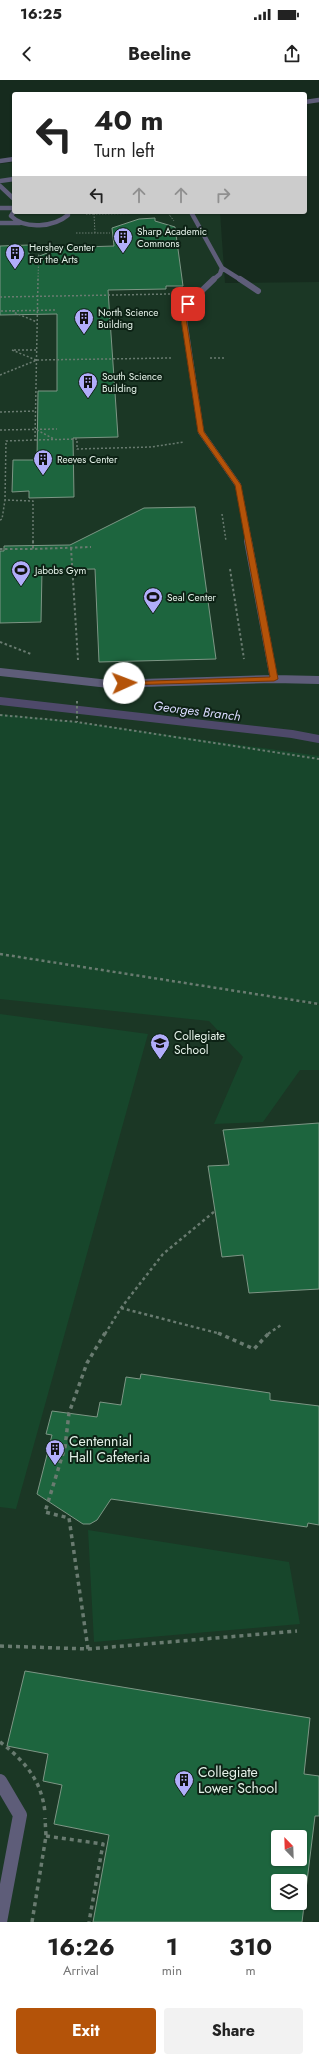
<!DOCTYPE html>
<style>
:root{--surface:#fff;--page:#f2f2f2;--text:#222;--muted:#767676;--accent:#b45309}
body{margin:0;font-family:Jost,sans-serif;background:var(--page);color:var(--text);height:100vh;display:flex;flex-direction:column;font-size:15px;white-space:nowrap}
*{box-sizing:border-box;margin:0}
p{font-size:13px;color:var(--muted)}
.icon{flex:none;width:22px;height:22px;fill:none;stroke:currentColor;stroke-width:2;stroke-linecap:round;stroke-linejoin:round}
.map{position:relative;height:1842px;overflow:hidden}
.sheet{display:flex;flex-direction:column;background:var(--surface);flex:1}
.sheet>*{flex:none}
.hud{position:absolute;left:12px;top:12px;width:295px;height:122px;border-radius:4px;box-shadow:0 1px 3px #0004;background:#fff;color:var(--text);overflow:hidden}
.needle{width:26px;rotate:337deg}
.buttons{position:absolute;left:271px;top:1750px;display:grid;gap:8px}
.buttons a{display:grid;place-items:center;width:36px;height:36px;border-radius:4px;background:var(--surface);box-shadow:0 1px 3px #0004;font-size:20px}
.pin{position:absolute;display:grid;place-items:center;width:34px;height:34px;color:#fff;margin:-17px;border-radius:8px;box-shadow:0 2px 6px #0006}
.me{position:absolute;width:44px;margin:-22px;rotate:88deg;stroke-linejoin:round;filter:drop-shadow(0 0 3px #0008)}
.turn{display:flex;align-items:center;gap:14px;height:84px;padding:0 16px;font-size:18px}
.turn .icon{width:52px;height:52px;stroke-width:2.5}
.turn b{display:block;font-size:28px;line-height:34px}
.lanes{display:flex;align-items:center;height:38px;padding:0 16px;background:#0003;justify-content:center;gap:20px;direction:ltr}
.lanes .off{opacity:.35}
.eta{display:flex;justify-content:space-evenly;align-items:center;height:68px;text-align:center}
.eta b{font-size:24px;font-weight:700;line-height:28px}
.primary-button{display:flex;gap:8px;margin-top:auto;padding:8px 16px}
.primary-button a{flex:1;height:46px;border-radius:4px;background:var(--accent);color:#fff;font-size:16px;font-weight:700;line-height:46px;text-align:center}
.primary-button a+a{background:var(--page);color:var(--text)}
.status{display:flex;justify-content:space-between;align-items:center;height:28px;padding:0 20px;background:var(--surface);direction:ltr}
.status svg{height:11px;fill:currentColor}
header{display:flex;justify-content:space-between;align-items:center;height:52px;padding:0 16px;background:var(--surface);font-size:18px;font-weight:700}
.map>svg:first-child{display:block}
.built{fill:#1b3725;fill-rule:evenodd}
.green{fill:#17462b}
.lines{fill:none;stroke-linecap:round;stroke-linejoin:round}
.stream{stroke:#4e496a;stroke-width:8}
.building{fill:#1d653e;stroke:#7d9685;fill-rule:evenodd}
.path-far4{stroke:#697b70;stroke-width:1;stroke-dasharray:1.5 1.5;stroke-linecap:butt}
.path-far3{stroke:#697b70;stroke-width:1.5;stroke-dasharray:2 2;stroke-linecap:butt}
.path-far2{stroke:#697b70;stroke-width:2;stroke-dasharray:2.5 2.5;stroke-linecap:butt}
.path-far1{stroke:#697b70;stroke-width:2.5;stroke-dasharray:3 3;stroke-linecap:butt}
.path{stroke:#697b70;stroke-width:3.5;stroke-dasharray:4 4;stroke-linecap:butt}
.street-far3{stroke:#5e5d79;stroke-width:4.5}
.street-far2{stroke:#5e5d79;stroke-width:6}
.street-far1{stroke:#5e5d79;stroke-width:8}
.street{stroke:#5e5d79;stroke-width:14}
.route{fill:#b45309;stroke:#753606}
.labels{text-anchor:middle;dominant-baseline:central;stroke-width:4;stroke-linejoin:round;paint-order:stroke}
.far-poi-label{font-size:10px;fill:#e5f2e9;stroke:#0d2215;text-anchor:start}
.poi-label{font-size:12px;fill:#e5f2e9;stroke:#0d2215;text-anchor:start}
.water-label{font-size:13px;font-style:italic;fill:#d9d9fe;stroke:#0d2215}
.near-poi-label{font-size:14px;fill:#e5f2e9;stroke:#0d2215;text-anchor:start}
</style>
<div class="status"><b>16:25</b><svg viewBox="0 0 49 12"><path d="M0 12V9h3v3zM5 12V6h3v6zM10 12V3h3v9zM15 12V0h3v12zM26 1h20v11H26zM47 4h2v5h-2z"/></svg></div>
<header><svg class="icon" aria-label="back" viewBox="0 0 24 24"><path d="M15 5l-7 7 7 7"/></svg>Beeline<svg class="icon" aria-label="share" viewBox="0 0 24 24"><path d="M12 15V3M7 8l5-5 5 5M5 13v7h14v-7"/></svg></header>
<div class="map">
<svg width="319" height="1842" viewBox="0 0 319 1842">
<rect width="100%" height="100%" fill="#162b1e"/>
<path class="built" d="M14,82v50h206l5,71 94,-1v1640h-319v-1758zM278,1757h22v22h-22zM278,1801h22v22h-22z"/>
<path class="green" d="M0,634l77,8 242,34v248l-69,-11 69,12v65h-19l-37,52 -49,2 29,-67 -34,-36 -209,-22z
M0,934l148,20 -132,475 -16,-2z
M88,1450l201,32 11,62 -206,18z"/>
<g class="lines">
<path class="stream" d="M0,621l292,33 27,5"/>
</g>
<path class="building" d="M155,138v3l20,6 8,59h-17v3l-58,1 10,147 -45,1 1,59 -45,1v-7l-17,1 1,-32h24l1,-69h19v-77l-57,1v-69l29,-1v15l39,-15 15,2 31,-1 -2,-18 27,-9z
M195,427l21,152 -117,3 -4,-93 -53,1 -1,52 -41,1v-72h4v-5l66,-1 74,-37z
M319,1043v166l-70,4 -6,-38 -21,2 -7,-46 -7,-45 21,-1 -6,-35z
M141,1294l129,19v7l49,6v119l-11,-2 -1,4 -196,-28 -14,21 -7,4h-7l-46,-30 15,-59 -6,-1 6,-23 45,6 3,-15 21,3 5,-28 14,2z
M25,1591l285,47 -6,56 15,2v40h-4l-13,106h-209l16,-87 -55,-11 8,-39 -19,-4 5,-27 -41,-8zM278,1757h22v22h-22zM278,1801h22v22h-22z"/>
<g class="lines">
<path class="path-far4" d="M86,134h8l-1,-2
M76,153h34
M95,153l-1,-19 74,-1 6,8
M38,200l1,-36"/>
<path class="path-far3" d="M0,217l171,-3
M13,230v2l24,10
M1,231l55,-1
M210,278h15
M36,280l-24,-10h25
M0,295l37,-15 134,-2
M0,332l36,-1
M0,350l57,-1
M37,350l17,9
M35,360l42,-1v10l74,-2 33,-5
M222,434l4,27
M0,440l2,-1 3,-19
M33,462v-41l-28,-1 1,-59 29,-1 3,-161"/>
<path class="path-far2" d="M33,461v8l58,-2
M71,468l7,112
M0,469h33
M230,489l14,90
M0,562l31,12
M77,621v21
M0,635l77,7 242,37"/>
<path class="path-far1" d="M0,874l319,50
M121,1228l100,26
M105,1254l16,-26 42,-54 52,-43
M268,1254l13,-9"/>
<path class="path" d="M218,1253l36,16 15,-16
M0,1566l88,3 209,-18
M88,1569l-19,-131 -24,-6 20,-65 4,-34 18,-50 18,-30
M0,1662c25,19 42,39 45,71
M46,1756l57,8 -14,78
M32,1842l14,-86 -1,-18"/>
<path class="street-far3" d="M305,22l14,-2
M0,81l14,-2
M0,101l14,-2
M0,106l14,13
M0,128h14
M14,131l-3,5c14,14 43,11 57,-1l-1,-3
M191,132l31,56 -2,6 -7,6
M0,143h20
M222,188l19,12"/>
<path class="street-far2" d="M214,199l-26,25 -5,8 18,120 37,53 11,57
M240,199l18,12"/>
<path class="street-far1" d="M0,592l109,12 165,-5 -26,-138
M274,599l45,1"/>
<path class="street" d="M0,1701l20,34 -20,107"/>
</g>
<path class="route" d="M188,222l2,2 -5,8 19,120 37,53 37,194 -4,2 -150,4 -4,-2 2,-1 148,-5 -35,-192 -37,-53 -18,-120z"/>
<defs>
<g id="building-pin" transform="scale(1)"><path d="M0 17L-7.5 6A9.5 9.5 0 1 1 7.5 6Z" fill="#b1adfa" stroke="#0d2215"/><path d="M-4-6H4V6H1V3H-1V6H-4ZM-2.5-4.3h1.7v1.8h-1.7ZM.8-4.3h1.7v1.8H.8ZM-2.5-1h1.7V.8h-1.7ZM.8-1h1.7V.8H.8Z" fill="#111"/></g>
<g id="stadium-pin" transform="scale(1)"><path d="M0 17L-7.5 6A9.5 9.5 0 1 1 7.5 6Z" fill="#b1adfa" stroke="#0d2215"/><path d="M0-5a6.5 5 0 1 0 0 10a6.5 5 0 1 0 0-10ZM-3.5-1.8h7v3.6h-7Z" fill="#111"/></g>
<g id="school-pin" transform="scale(1)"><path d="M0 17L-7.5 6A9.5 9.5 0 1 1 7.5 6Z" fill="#b1adfa" stroke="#0d2215"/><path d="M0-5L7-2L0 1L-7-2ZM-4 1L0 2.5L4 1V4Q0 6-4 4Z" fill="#111"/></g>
</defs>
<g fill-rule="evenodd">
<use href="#building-pin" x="123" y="157"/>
<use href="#building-pin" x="15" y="173"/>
<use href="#building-pin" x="84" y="238"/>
<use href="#building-pin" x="88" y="302"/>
<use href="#building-pin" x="43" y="379"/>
<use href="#stadium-pin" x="21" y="490"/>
<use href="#stadium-pin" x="153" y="517"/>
<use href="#school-pin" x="160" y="963"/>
<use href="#building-pin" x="55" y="1369"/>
<use href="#building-pin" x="184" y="1700"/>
</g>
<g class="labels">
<g class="far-poi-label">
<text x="137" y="151">Sharp Academic<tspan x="137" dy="12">Commons</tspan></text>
<text x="29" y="167">Hershey Center<tspan x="29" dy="12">For the Arts</tspan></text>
<text x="98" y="232">North Science<tspan x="98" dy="12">Building</tspan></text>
<text x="102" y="296">South Science<tspan x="102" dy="12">Building</tspan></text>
<text x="57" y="379">Reeves Center</text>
<text x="35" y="490">Jabobs Gym</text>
<text x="167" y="517">Seal Center</text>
</g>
<g class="poi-label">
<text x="174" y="956">Collegiate<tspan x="174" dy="14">School</tspan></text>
</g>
<g class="water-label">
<text transform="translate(197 631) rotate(7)">Georges Branch</text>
</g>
<g class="near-poi-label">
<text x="69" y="1361">Centennial<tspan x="69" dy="16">Hall Cafeteria</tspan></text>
<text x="198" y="1692">Collegiate<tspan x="198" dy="16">Lower School</tspan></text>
</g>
</g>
</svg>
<div class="buttons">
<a><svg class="needle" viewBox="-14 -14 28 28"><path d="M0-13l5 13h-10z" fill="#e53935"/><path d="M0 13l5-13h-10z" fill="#767676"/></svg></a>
<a><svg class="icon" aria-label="layers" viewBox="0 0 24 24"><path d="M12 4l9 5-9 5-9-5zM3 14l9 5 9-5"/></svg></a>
</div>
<div class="pin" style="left:188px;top:224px;background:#d93025"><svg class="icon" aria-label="arrive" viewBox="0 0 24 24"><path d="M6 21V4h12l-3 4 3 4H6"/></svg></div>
<svg class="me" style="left:124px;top:603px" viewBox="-20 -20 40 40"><circle r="19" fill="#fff"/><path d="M0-13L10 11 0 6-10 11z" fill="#b45309"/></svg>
<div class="hud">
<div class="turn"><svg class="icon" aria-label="left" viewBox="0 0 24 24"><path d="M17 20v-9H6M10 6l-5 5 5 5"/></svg><div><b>40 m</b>Turn left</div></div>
<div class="lanes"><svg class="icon" aria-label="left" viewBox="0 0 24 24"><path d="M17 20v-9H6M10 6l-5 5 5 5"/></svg><svg class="icon off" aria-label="ahead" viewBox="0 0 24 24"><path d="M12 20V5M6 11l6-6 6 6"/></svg><svg class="icon off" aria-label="ahead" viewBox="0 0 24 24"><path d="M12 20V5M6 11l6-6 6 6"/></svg><svg class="icon off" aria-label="right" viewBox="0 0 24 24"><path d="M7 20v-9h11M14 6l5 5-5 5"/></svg></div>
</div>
</div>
<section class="sheet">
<div class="eta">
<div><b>16:26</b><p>Arrival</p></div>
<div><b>1</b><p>min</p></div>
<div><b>310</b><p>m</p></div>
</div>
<div class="primary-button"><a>Exit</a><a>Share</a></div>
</section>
